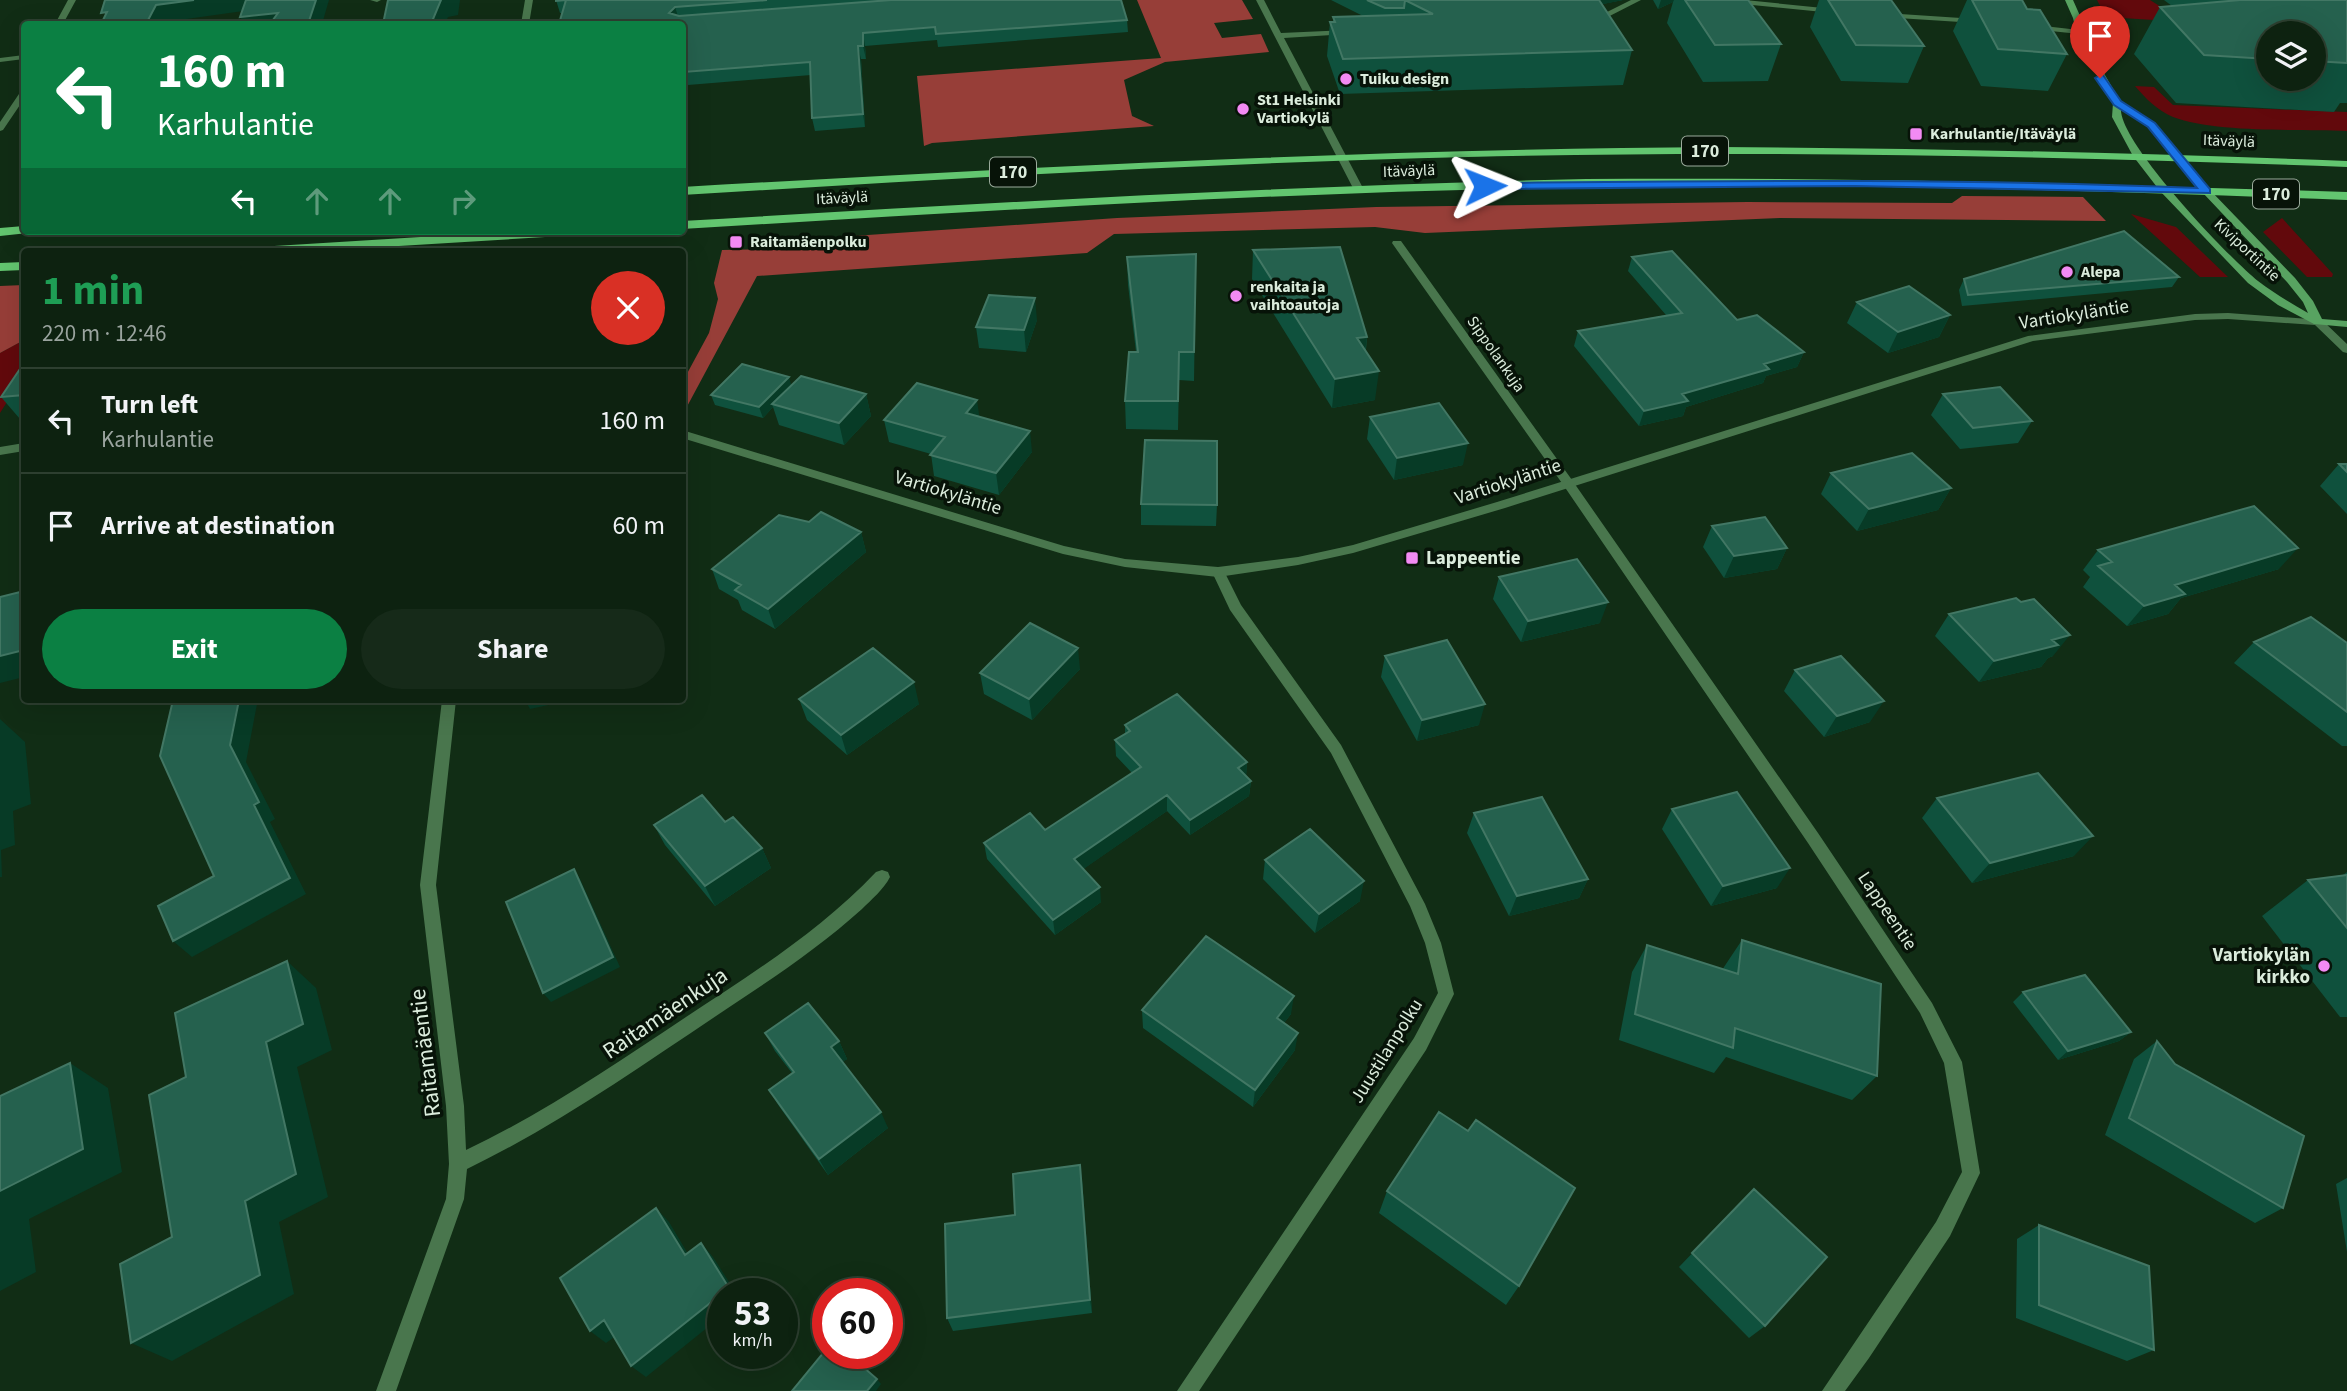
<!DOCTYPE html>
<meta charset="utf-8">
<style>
:root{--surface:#0d2210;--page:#162a19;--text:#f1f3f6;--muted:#9aa49f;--line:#2d3f30;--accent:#0b8043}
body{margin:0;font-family:"Source Sans 3",sans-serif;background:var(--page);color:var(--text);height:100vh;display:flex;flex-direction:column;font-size:26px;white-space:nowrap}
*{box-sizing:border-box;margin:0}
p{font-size:23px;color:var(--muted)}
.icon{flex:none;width:38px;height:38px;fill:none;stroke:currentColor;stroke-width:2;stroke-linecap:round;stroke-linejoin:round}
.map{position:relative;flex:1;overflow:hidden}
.details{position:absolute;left:21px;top:248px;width:665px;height:455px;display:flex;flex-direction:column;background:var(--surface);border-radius:7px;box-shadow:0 7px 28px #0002,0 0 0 2px var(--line)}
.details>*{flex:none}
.top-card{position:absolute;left:21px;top:21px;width:665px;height:214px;border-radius:7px;box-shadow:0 7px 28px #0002,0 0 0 2px var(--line);background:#0b8043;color:#fff;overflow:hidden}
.tools{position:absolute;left:2256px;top:21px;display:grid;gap:14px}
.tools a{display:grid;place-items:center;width:70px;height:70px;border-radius:50%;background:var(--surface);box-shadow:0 7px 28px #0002,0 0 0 2px var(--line);font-size:35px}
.speed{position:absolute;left:707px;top:1278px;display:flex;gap:14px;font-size:35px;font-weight:700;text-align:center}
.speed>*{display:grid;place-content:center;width:91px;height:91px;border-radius:50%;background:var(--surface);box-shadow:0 7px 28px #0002,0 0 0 2px var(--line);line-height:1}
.speed small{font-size:18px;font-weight:400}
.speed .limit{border:10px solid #d22;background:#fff;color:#111}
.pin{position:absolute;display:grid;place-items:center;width:60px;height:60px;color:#fff;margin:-72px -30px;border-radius:50% 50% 50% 0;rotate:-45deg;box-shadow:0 0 7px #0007}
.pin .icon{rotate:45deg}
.me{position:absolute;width:77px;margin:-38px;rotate:88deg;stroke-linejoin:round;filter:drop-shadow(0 0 5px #0008)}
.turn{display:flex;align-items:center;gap:24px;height:147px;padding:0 21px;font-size:32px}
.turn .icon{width:91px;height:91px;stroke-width:2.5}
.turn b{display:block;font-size:49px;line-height:60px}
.lanes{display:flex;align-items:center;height:66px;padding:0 21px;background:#0003;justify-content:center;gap:35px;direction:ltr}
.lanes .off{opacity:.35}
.round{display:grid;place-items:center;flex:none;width:74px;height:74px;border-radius:37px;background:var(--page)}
.headline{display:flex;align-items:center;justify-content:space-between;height:119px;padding:0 21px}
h1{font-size:42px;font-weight:700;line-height:52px;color:#1e9e55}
.cta{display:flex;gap:14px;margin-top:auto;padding:14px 21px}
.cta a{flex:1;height:80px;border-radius:42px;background:var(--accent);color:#fff;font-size:28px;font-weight:700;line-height:80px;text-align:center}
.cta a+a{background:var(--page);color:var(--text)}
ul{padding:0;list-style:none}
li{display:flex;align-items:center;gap:21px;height:105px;padding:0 21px;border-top:2px solid var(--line)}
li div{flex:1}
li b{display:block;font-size:26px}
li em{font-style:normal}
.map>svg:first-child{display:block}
.green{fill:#62090c}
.forest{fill:#973e38}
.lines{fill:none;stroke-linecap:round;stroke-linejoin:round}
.minor{fill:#49764d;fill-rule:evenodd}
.tertiary{fill:#49764d;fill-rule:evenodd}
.secondary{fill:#58a361;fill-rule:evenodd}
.primary{fill:#63c670;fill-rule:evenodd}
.wall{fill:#0f513d;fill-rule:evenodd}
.shaded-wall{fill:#073b26}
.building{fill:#25614e;stroke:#427764;stroke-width:2}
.route{fill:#1a73e8;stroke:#114b97;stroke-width:2}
.poi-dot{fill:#f28af3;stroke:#071308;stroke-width:2.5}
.labels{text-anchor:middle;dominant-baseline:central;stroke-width:7;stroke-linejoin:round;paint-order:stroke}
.far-poi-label{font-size:16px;font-weight:bold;fill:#dbecdc;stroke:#071308;text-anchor:start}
.far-street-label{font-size:16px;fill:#dbecdc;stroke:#071308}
.shield{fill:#071308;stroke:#9bab9c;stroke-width:2}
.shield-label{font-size:18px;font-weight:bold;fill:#dbecdc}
.street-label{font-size:19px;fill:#dbecdc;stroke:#071308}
.poi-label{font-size:19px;font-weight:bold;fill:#dbecdc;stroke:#071308;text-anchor:start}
.near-street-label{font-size:23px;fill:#dbecdc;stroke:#071308}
</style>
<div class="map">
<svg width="2347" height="1391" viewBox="0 0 2347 1391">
<rect width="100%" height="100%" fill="#112d15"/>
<path class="green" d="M2097,0h53l16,10 67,15 -127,-8z
M2135,86l19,1 19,18 174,7v19c-47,-2 -133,2 -174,-14 -16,-7 -27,-18 -38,-31z
M2131,214l45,13 52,50h-28z
M2282,218l51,56 -1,3h-25l-44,-45z
M24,340v35l-24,38v-60z"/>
<path class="forest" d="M1137,0h105l11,19 -39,4 8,15 39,-4 8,18 -104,10 -41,18 8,36 22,10 -222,17 -8,3 -7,-70 244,-18z
M1962,196l121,1 23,24 -326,-3 -355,15 -50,-6 -261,7 -27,19 -330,23 -74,138v-33l26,-48 9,-34 -4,-16 8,-33 60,-1 71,-13 264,-18 259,-11 372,-5 204,1z
M24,285v55l-24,13v-67z"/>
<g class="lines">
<path class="minor" d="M370,0h11l-4,2z
M525,0h8l-4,24h-8z
M1256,0h8l17,33 67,-3 4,2 -4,2 -64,4 80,152 -2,2 -8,-2z
M1631,0h10l-47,24 -7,-2z
M1718,0h27l88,9 4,2 -4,2 -111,-11z
M1885,13l91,6 4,2 -4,2 -94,-6v-4z
M2035,25l44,5 4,2 -4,2 -47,-5v-4z
M24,55v4l-24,3v-4z
M1393,241h8l171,239 246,353 114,170 30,59 18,111 -30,63 -81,122 -24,33h-23l114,-169 26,-50 -18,-109 -24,-50 -112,-170 -244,-357 -172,-243z
M1218,567l5,2 18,36 100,140 84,159 16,39 13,51 -28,56 -227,341h-22l237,-353 24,-45 -13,-50 -15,-37 -79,-153 -101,-143 -18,-38z
M442,700h14l-20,185 28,221 2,44c78,-37 148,-85 220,-133 67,-44 134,-86 190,-145l6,-2 6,2 2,5c-6,12 -19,23 -28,32 -42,38 -90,70 -137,101 -84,56 -167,115 -258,159l-3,30 -68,192h-20l70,-192 3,-35 -3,-58 -26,-221z"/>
<path class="tertiary" d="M68,0h8l-13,24h-8z
M21,91h3v8l-21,31 -3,1v-9z
M2228,313l94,7 25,24v9l-4,-1 -28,-27 -87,-6 -33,1 -162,21 -528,167 -152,45 -55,12 -80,12 -93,-10 -62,-13 -381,-116v-8l382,116 61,13 93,8 80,-10 55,-12 144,-43 531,-166 167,-22z
M24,443v8l-24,4v-8z"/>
<path class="secondary" d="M2065,0h8l8,18 6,26 33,57 35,22 54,66 86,89 18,23 9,18 25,2v6l-33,-3 -36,-19 -30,-22 -88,-92 -27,-35 -21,-39 1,-14 -34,-59 -6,-26zM2121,109l28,18 54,66 84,89 16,20 5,11c-18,-10 -34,-20 -50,-32 -29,-23 -139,-139 -137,-172z"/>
<path class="primary" d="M1720,147c209,1 418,6 627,14v6c-293,-11 -586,-17 -879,-10 -262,6 -524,22 -786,38v-8c346,-20 691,-38 1038,-40z
M1586,179c254,-2 507,5 761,13v8c-254,-9 -508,-18 -762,-13 -301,5 -602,24 -903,42v-8c302,-18 602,-35 904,-42z
M24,226v5l4,2 -28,3v-8z
M519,231h65l-6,4 -278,17h-66l6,-4z
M24,262v8l-24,1v-8z"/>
</g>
<path class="wall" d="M556,0h565l6,20 1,12 -190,15 -1,-7 -72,6 1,13h-5l4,68 -50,4 -3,-13 -1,-43 -123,10 -2,-5h-4v-56l-122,-11z
M1331,0h292l-21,4 30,46 -9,35 -283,9 -13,-38 3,-34h3v-5l30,-1z
M1653,0h95l33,44 -13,37 -65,1 -36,-59 6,-21 -15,7z
M1819,0h72l33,46 -16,37 -67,-2 -31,-54z
M1967,0h55l5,9 40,45 -19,37 -67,-5 -28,-55z
M2164,0h183v103h-7l-6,9 -158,-9 -42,-49 26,-47 12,-1zM2268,33h46v46h-46z
M1253,250l114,87 -1,13 9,50 -43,8 -80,-129z
M1196,254l-2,127 -15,-1 -1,50 -52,-1 -1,-28 11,-49 -8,-67 -1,-28z
M1632,257l105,63 67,32 -7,15 -31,9 -3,7 -77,24 -3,9 -44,10 -65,-80 4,-15 88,-16 -38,-44z
M2179,277l-7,10 -210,19 -3,-16 5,-11z
M1857,302l93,13 -11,22 -51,16 -41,-30z
M1037,320l-11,32 -47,-4 -3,-21z
M24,363v55l-4,1 -19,-22z
M791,385l75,9 5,22 -27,29 -65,-20 -6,-18 -10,11 -48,-13 -4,-10z
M1943,394l89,27 -14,22 -58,6 -29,-34z
M979,417l53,35 -33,43 -65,-19 -3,-22 -42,-12 -5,-22z
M1370,417l93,48 -69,15 -27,-41z
M2339,464h8v50l-27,-28z
M1831,473l120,15 -13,22 -81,21 -36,-37z
M1141,504l76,1 -1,21 -75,-1z
M809,522l52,10 5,20 -91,77 -33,-19 -4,-10 -19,-11 -7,-20z
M1712,526l75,22 -10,21 -53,9 -21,-31z
M2098,550l181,19 -98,29 -13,16 -41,12 -44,-39 7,-10 -7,-7z
M1499,577l101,46 -79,19 -28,-43z
M1949,614l104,42 -5,2 -7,9 -62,15 -44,-46z
M2254,642l93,1v103h-5l-108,-83z
M1385,656l94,69 -62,16 -36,-64z
M1080,669l-48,51 -48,-26 -4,-21z
M1795,670l75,52 -46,15 -40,-46z
M799,699l120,5 -72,51 -40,-35z
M1125,725l122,37 -1,14 5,5 -2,15 -59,39 -23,-24 -84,58 18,33 -46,33 -68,-76 -3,-16 61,-13 87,-57 -16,-17 -1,-16 10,-6z
M1937,798l137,58 -102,27 -50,-65z
M1672,809l105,79 -66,18 -49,-77z
M1474,813l114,66 -9,19 -70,18 -42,-83z
M725,822l37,26 9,20 -56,38 -50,-61 -11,-20z
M1265,860l95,41 -45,32 -52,-54z
M2347,872v145h-7l-78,-101 46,-36 35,-5z
M1742,940l135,136 -25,24 -126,-43 -12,16 -95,-33 13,-68 15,-27 76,24 1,-2z
M2023,992l108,40 -12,9 -61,19 -45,-58z
M1142,1010l149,4 -7,9 11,27 -42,57 -110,-79z
M765,1033l74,8 8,18 -5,3 46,66 -60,47 -49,-69 -10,-16 23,-17 -17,-22z
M2157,1041l126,167 -28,15 -150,-88 29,-76z
M2347,1178v74l-11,-68z
M1082,1180l10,133 -139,18 -6,-13z
M1754,1189l11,137 -16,12 -70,-71z
M1387,1191l132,95 -13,19 -127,-92z
M2039,1225l115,125 -27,11 -111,-43 1,-79z"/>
<path class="shaded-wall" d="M194,0h59l5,9 -93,13 -1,2h-18l10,-19z
M316,0h13l-7,24h-14z
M441,0h19l-2,15 -10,2 -3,7h-14z
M1578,0h45l-38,8z
M1661,0h13l-1,2 -15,7z
M675,7l4,12 -10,-6z
M278,13l6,11h-40l-4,-7z
M863,33l2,13 1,13 -3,-13z
M858,46l3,13 4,68 -2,-13z
M1035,298l2,22 -11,32 -2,-22z
M1950,315l-11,22 -51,16 10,-21z
M1367,337l-4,29 -6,-28z
M1804,352l-7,15 -31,9 -3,7 -77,24 -3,9 -44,10 5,-15 38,-17 82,-30z
M1379,371l-4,29 -43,8 3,-29z
M789,377l3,11 -20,16 1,3 -10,11 -4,-11z
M866,394l5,22 -27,29 -5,-22z
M977,400l3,21 -14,-8z
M1030,431l2,21 -33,43 -3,-22z
M1468,443l-5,22 -69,15 3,-22z
M1951,488l-13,22 -81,21 12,-22z
M861,532l5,20 -91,77 -7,-20z
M1787,548l-10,21 -53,9 10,-22z
M2298,548l-19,21 -98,29 -13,16 -41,12 17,-20 31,-21z
M1608,602l-8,21 -79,19 7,-21z
M2070,635l-17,21 -5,2 -7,9 -62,15 15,-21 58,-21z
M1078,648l2,21 -48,51 -3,-21z
M24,650v27l-24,6v-27z
M914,682l5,22 -72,51 -6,-20z
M239,700h28l-10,4 -11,58 29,57 -5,3 36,72 -114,63 -19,-16 117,-63 -36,-73 -24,-60z
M338,700h16l-12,5z
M525,700h46l-41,9z
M1884,701l-14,21 -46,15 13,-21z
M1485,704l-6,21 -62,16 5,-21z
M0,719l25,23 6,62 -18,7 2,34 -14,5 1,27h-2z
M1247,762l-1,16 -8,-10z
M1251,781l-2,15 -59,39v-15z
M1167,795v16l-92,64 -1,-16z
M2093,836l-19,20 -102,27 18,-20z
M762,848l9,20 -56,38 -10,-20z
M1790,868l-13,20 -66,18 12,-20z
M574,869l6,10 40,88 -69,35 -8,-9z
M1588,879l-9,19 -70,18 8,-20z
M1364,881l-4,20 -45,32 4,-19z
M1100,887l1,15 -46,33 -2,-15z
M287,961l29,27 16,62 -35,17 31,130 -49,25 15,72 -122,67 -41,-18 114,-142 21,-159z
M1294,996l-3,18 -17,22 3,-18z
M2131,1032l-12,9 -61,19 10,-9z
M1298,1033l-3,17 -42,57 2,-17z
M839,1041l8,18 -8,6 -8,-18z
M70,1063l38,25 14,84 -93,47 7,53 -36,19v-100z
M881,1112l7,16 -60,47 -9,-16z
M1080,1165l2,15 10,133 -2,-13z
M656,1208l13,14 28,47 -12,-14z
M701,1243l12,14 23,36h-13v22l-77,62 -15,-11z
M604,1320l16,13 -14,10 -16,-12z
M877,1379l4,5 -5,7h-9z"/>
<path class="building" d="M105,0h89l-38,5 -10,19h-45l6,-12 -6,1z
M246,0h70l-8,24h-38l8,-11 -38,4z
M388,0h53l-10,24h-48z
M556,0h211l-92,7 -6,6 10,3 212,-16h230l6,20 -191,14 -1,-7 -72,6v13h-5l5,68 -51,4 -2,-56 -126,10 1,-5h-3v-43h-123l7,-24 -10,1z
M1367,0h202h-164l-1,8h-19z
M1405,0h194l33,50 -289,9 -13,-37h5l-2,-5 100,-3z
M1685,0h63l33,44 -66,1z
M1828,0h63l33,46 -68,-1z
M1972,0h50l5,9 13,1 27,44 -69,-5z
M2240,0h107v63l-33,-2v-28h-46v26l-64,-4 -44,-48z
M2124,231l55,46 -211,18 -4,-16z
M1340,247l27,90 -10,1 22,33 -44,8 -82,-129z
M1672,251l65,69 20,-5 47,37 -40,12 5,5 -87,25 6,7 -44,10 -66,-80 104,-18 -50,-56z
M1196,254l-2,98h-15l-1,49h-53l4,-49h9l-11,-95z
M1909,286l41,29 -52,17 -41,-30z
M989,295l46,3 -11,32 -48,-3z
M24,363v32l-23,2z
M742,364l47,13 -30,30 -48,-12z
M801,376l65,18 -27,29 -67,-19z
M917,383l60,17 -11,13 64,18 -34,42 -66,-18 15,-18 -61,-17z
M2000,387l32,34 -59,7 -30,-34z
M1439,403l29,40 -71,15 -27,-41z
M1145,440l72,1v64l-76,-1z
M1912,453l39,35 -82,21 -38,-36z
M2339,464h8v8z
M2254,506l44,42 -123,37 10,9 -41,12 -46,-40 14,-4 -14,-12z
M821,512l40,20 -93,77 -33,-19 6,-5 -29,-16 67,-54 30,7z
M1765,517l22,31 -53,8 -22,-30z
M1577,559l31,43 -80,19 -29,-44z
M24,591v59l-24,6v-59z
M2016,598l5,4 13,-3 36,36 -18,5 6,5 -64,16 -45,-47z
M2311,617l36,26v69l-93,-70z
M1030,623l48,25 -49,51 -49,-26z
M1447,640l38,64 -63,16 -37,-64z
M873,648l41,34 -73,53 -42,-36z
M1841,656l43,45 -47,15 -42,-46z
M1177,694l70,68 -9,6 13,13 -61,39 -23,-25 -93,64 26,28 -47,33 -69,-77 46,-30 15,17 96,-63 -26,-27 15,-9 -5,-6z
M173,700h66l-9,45 29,57 -5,3 36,73 -117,63 -15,-35 56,-30 -54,-120z
M2038,773l55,63 -103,27 -53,-65z
M1737,792l53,76 -67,18 -51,-77z
M702,795l23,27 8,-5 29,31 -57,38 -51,-61z
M1542,797l46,82 -71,17 -43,-83z
M1310,829l54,52 -45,33 -54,-54z
M574,869l39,88 -70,36 -37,-91z
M2347,875v53l-39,-48z
M1206,936l88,60 -17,22 21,15 -43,57 -113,-80z
M1742,940l139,44 -4,92 -142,-48 -2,20 -98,-34 12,-69 91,29z
M287,961l16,63 -37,18 30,132 -51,27 15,74 -129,68 -11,-79 52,-27 -23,-142 37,-18 -11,-64z
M2085,975l46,57 -63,19 -45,-59z
M808,1003l31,38 -8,6 50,65 -62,47 -50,-69 25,-18 -29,-39z
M2157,1041l18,23 129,72 -21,72 -154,-90z
M70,1063l13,86 -83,42v-95z
M1439,1112l29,19 8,-11 99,68 -56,98 -132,-95z
M1080,1165l10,135 -143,18 -2,-94 70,-9 -2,-41z
M1754,1189l73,68 -62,69 -73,-73z
M656,1208l29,47 16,-12 28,45 -98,78 -27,-46 -14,11 -30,-53z
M2039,1225l110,41 5,84 -115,-45z
M828,1347v6h19l30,26 -10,12h-75z"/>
<path class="route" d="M2100,75h3l18,26 34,22 55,66v4l-355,-7 -370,3 -5,-3 5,-3c238,-2 475,-5 712,5l-49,-61 -34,-22 -19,-27z"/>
<g class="poi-dot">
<circle cx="1346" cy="79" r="7"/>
<circle cx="1243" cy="109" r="7"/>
<rect x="1909" y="127" width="14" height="14" rx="3.5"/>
<rect x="729" y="235" width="14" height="14" rx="3.5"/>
<circle cx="2067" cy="272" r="7"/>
<circle cx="1236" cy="296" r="7"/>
<rect x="1405" y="551" width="14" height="14" rx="3.5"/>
<circle cx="2324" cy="966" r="7"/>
</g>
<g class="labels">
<g class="far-poi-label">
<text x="1360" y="79">Tuiku design</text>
<text x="1257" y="100">St1 Helsinki<tspan x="1257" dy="18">Vartiokylä</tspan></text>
<text x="1930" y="134">Karhulantie/Itäväylä</text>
<text x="750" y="242">Raitamäenpolku</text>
<text x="2081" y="272">Alepa</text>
<text x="1250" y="287">renkaita ja<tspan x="1250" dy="18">vaihtoautoja</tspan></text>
</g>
<g class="far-street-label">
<text transform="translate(2229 141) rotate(2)">Itäväylä</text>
<text transform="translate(1409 171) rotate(-2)">Itäväylä</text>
<text transform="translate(842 198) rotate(-3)">Itäväylä</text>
<text transform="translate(2247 250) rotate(43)">Kiviportintie</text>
<text transform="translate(1496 354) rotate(55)">Sippolankuja</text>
</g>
<g class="shield">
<rect x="1682" y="136.5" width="46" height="29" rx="5"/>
<rect x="990" y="157.5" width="46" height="29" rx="5"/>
<rect x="2253" y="179.5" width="46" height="29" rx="5"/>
</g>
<g class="shield-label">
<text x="1705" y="151">170</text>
<text x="1013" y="172">170</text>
<text x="2276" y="194">170</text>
</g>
<g class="street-label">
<text transform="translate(2074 315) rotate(-9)">Vartiokyläntie</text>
<text transform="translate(1508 482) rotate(-18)">Vartiokyläntie</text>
<text transform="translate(948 493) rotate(17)">Vartiokyläntie</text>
<text transform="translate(1887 911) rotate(56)">Lappeentie</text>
<text transform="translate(1387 1051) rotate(-58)">Juustilanpolku</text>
</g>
<g class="poi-label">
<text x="1426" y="558">Lappeentie</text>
<text x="2310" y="955" text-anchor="end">Vartiokylän<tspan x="2310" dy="22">kirkko</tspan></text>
</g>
<g class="near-street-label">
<text transform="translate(665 1013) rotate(-34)">Raitamäenkuja</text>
<text transform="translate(425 1053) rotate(-97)">Raitamäentie</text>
</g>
</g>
</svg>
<div class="tools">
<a><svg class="icon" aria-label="layers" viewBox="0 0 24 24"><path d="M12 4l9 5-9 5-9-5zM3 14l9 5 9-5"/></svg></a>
</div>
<div class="speed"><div>53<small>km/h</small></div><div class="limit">60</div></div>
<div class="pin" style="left:2100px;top:78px;background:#d93025"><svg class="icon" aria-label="arrive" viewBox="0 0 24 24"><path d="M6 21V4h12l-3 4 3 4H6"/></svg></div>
<svg class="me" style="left:1485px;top:186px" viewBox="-20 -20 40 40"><path d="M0-17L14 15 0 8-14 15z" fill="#1a73e8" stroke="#fff" stroke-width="4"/></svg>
<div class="top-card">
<div class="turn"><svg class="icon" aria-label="left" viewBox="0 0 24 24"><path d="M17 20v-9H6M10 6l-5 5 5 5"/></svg><div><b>160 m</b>Karhulantie</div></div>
<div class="lanes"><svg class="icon" aria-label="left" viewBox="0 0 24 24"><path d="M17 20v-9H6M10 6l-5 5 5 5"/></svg><svg class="icon off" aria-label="ahead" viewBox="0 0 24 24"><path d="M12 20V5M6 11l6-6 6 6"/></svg><svg class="icon off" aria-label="ahead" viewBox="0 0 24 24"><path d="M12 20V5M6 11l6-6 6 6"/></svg><svg class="icon off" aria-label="right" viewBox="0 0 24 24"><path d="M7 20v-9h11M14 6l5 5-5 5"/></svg></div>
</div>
<section class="details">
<div class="headline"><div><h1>1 min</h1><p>220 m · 12:46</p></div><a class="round" style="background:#d93025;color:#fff"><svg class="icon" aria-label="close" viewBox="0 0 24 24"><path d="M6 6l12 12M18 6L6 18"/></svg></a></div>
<ul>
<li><svg class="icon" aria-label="left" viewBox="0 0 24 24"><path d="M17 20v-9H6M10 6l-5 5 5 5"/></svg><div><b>Turn left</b><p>Karhulantie</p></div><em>160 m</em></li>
<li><svg class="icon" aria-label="arrive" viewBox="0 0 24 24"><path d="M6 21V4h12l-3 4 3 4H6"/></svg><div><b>Arrive at destination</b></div><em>60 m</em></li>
</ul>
<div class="cta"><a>Exit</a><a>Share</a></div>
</section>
</div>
